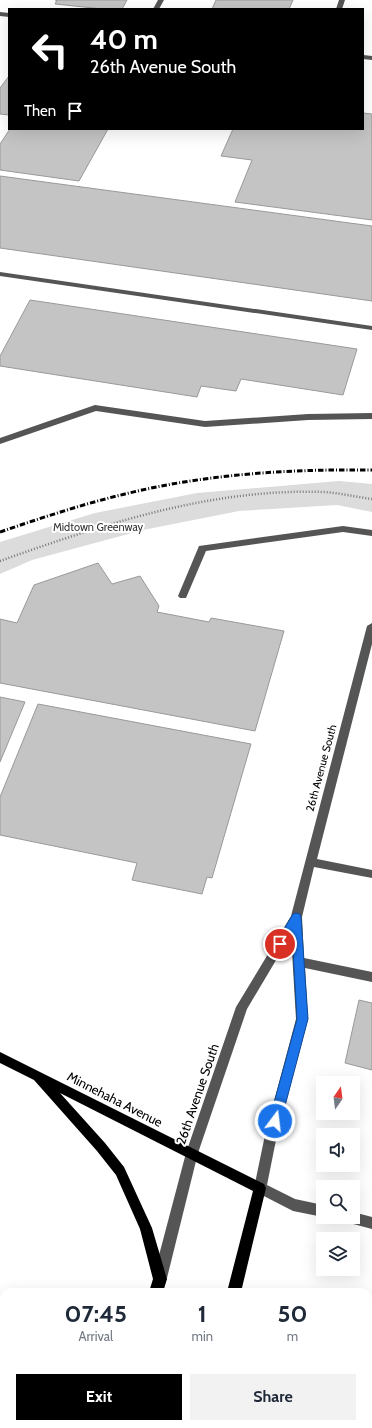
<!DOCTYPE html>
<style>
:root{--surface:#fff;--page:#f2f2f3;--text:#1f2937;--muted:#747a83;--accent:#000}
body{margin:0;font-family:Cabin,sans-serif;background:var(--page);color:var(--text);height:100vh;display:flex;flex-direction:column;font-size:15px;white-space:nowrap}
*{box-sizing:border-box;margin:0}
p{font-size:13px;color:var(--muted)}
.icon{flex:none;width:22px;height:22px;fill:none;stroke:currentColor;stroke-width:2;stroke-linecap:round;stroke-linejoin:round}
.map{position:relative;flex:1;overflow:hidden}
.sheet{position:absolute;left:0px;top:1288px;width:372px;height:140px;display:flex;flex-direction:column;background:var(--surface);border-radius:12px 12px 0 0;box-shadow:0 4px 16px #0002}
.sheet>*{flex:none}
.banner{position:absolute;left:8px;top:8px;width:356px;height:122px;border-radius:0px;box-shadow:0 4px 16px #0002;background:#000;color:#fff;overflow:hidden}
.needle{width:26px;rotate:14deg}
.buttons{position:absolute;left:316px;top:1076px;display:grid;gap:8px}
.buttons a{display:grid;place-items:center;width:44px;height:44px;border-radius:0px;background:var(--surface);box-shadow:0 4px 16px #0002;font-size:20px}
.pin{position:absolute;display:grid;place-items:center;width:34px;height:34px;color:#fff;margin:-17px;border:2px solid #fff;border-radius:50%;box-shadow:0 1px 4px #0007}
.me{position:absolute;width:44px;margin:-22px;rotate:15deg;stroke-linejoin:round;filter:drop-shadow(0 0 3px #0008)}
.turn{display:flex;align-items:center;gap:14px;height:84px;padding:0 16px;font-size:18px}
.turn .icon{width:52px;height:52px;stroke-width:2.5}
.turn b{display:block;font-size:28px;line-height:34px}
.then{display:flex;align-items:center;height:38px;padding:0 16px;background:#0003;gap:8px;font-size:15px}
.eta{display:flex;justify-content:space-evenly;align-items:center;height:68px;text-align:center}
.eta b{font-size:24px;font-weight:700;line-height:28px}
.cta{display:flex;gap:8px;margin-top:auto;padding:8px 16px}
.cta a{flex:1;height:46px;border-radius:0px;background:var(--accent);color:#fff;font-size:16px;font-weight:700;line-height:46px;text-align:center}
.cta a+a{background:var(--page);color:var(--text)}
.map>svg:first-child{display:block}
.green{fill:#dcdcdc}
.building{fill:#c4c4c4;stroke:#999}
.lines{fill:none;stroke-linecap:round;stroke-linejoin:round}
.path{stroke:#777;stroke-width:2.5;stroke-dasharray:1 2;stroke-linecap:butt}
.minor{fill:#555;fill-rule:evenodd}
.major{fill:#000;fill-rule:evenodd}
.rail{stroke:#000;stroke-width:3;stroke-dasharray:5.5 2 1 2;stroke-linecap:butt}
.route{fill:#1a73e8;stroke:#114b97}
.labels{text-anchor:middle;dominant-baseline:central;stroke-width:4;stroke-linejoin:round;paint-order:stroke}
.park-label{font-size:11px;fill:#333;stroke:#fff}
.street-label{font-size:11px;fill:#000;stroke:#fff}
.near-street-label{font-size:13px;fill:#000;stroke:#fff}
</style>
<div class="map">
<svg width="372" height="1428" viewBox="0 0 372 1428">
<rect width="100%" height="100%" fill="#fff"/>
<path class="green" d="M339,481l33,3v28l-35,-7 -98,6 -96,19 -111,30 -32,14v-32l95,-29 102,-20z"/>
<path class="building" d="M55,0h72l-5,9h-19l-48,-5 2,-4z
M216,0h77l-4,9h-77z
M9,76v39l-9,-1v-26z
M363,113l9,1v106l-137,-18 17,-42 -31,-4 12,-27h130z
M10,129h98l-29,52 -79,-11v-26z
M0,176l372,50v75l-372,-53z
M30,300l327,49 -14,46 -102,-16 -5,12 -35,-5 -4,11 -197,-31v-10z
M98,563l14,21 28,-8 19,30 -2,6 52,10 2,-4 73,13 -29,100 -255,-48v-64l17,4 17,-38z
M0,697l25,5 -25,60z
M38,704l213,40 -39,134 -5,-1 -5,17 -70,-14 5,-17 -137,-28v-38z
M359,1000l13,3v67l-27,-7z
M368,1390l4,1v37h-42l-16,-4h54z"/>
<g class="lines">
<path class="path" d="M0,561c104,-37 212,-73 324,-69 16,1 32,5 48,7"/>
<path class="minor" d="M158,0h6l-5,9h-6z
M339,0h6l-3,9h-6z
M0,12l9,1v4l-9,-1z
M363,55l9,1v4l-9,-1z
M0,272l372,54v4l-372,-54z
M95,405l110,16 103,-7 64,-1v6l-64,1 -103,7 -109,-16 -96,33v-6z
M343,526l29,4v6l-29,-4 -137,19 -20,47h-6l-2,-2 21,-50z
M372,623v21l-55,215 55,11v8l-58,-11 -12,50 2,41 68,14v10l-67,-14 3,51 -31,116 -10,50 28,14 28,6v12l-30,-6 -37,-19 -2,-4 11,-53 31,-116 -5,-84 -44,74 -49,144 -31,125 -2,5 -5,1 -5,-1 -2,-5 33,-125 50,-146 55,-91 76,-290z
M353,1212l19,5v12l-30,-8 -1,-4h12z"/>
<path class="major" d="M0,1052l264,132 2,4 -25,104h-14l26,-101 -193,-98 45,50 19,24 28,61 15,51 -4,13h-14l4,-13 -13,-50 -24,-54 -19,-24 -63,-71 -34,-17z
M115,1424h14l-1,4h-14z
M194,1424h14l-1,4h-14z"/>
<path class="rail" d="M0,532c41,-14 83,-28 125,-38 81,-20 164,-25 247,-24"/>
</g>
<path class="route" d="M296,913l4,1 1,3 7,102 -27,102 -2,4 -4,1 -4,-1 -2,-4 28,-102 -5,-86c-4,6 -7,17 -16,14l-1,-3 18,-30z"/>
<g class="labels">
<g class="park-label">
<text x="98" y="527">Midtown Greenway</text>
</g>
<g class="street-label">
<text transform="translate(321 768) rotate(-75)">26th Avenue South</text>
</g>
<g class="near-street-label">
<text transform="translate(197 1094) rotate(-71)">26th Avenue South</text>
<text transform="translate(115 1099) rotate(27)">Minnehaha Avenue</text>
</g>
</g>
</svg>
<div class="buttons">
<a><svg class="needle" viewBox="-14 -14 28 28"><path d="M0-13l5 13h-10z" fill="#e53935"/><path d="M0 13l5-13h-10z" fill="#747a83"/></svg></a>
<a><svg class="icon" aria-label="sound" viewBox="0 0 24 24"><path d="M4 9h4l5-4v14l-5-4H4zM17 9q2 3 0 6"/></svg></a>
<a><svg class="icon" aria-label="search" viewBox="0 0 24 24"><circle cx="10" cy="10" r="6"/><path d="M15 15l6 6"/></svg></a>
<a><svg class="icon" aria-label="layers" viewBox="0 0 24 24"><path d="M12 4l9 5-9 5-9-5zM3 14l9 5 9-5"/></svg></a>
</div>
<div class="pin" style="left:280px;top:944px;background:#d93025"><svg class="icon" aria-label="arrive" viewBox="0 0 24 24"><path d="M6 21V4h12l-3 4 3 4H6"/></svg></div>
<svg class="me" style="left:275px;top:1121px" viewBox="-20 -20 40 40"><circle r="17" fill="#1a73e8" stroke="#fff" stroke-width="3"/><path d="M0-11L8 9 0 5-8 9z" fill="#fff"/></svg>
<div class="banner">
<div class="turn"><svg class="icon" aria-label="left" viewBox="0 0 24 24"><path d="M17 20v-9H6M10 6l-5 5 5 5"/></svg><div><b>40 m</b>26th Avenue South</div></div>
<div class="then">Then<svg class="icon" aria-label="arrive" viewBox="0 0 24 24"><path d="M6 21V4h12l-3 4 3 4H6"/></svg></div>
</div>
<section class="sheet">
<div class="eta">
<div><b>07:45</b><p>Arrival</p></div>
<div><b>1</b><p>min</p></div>
<div><b>50</b><p>m</p></div>
</div>
<div class="cta"><a>Exit</a><a>Share</a></div>
</section>
</div>
